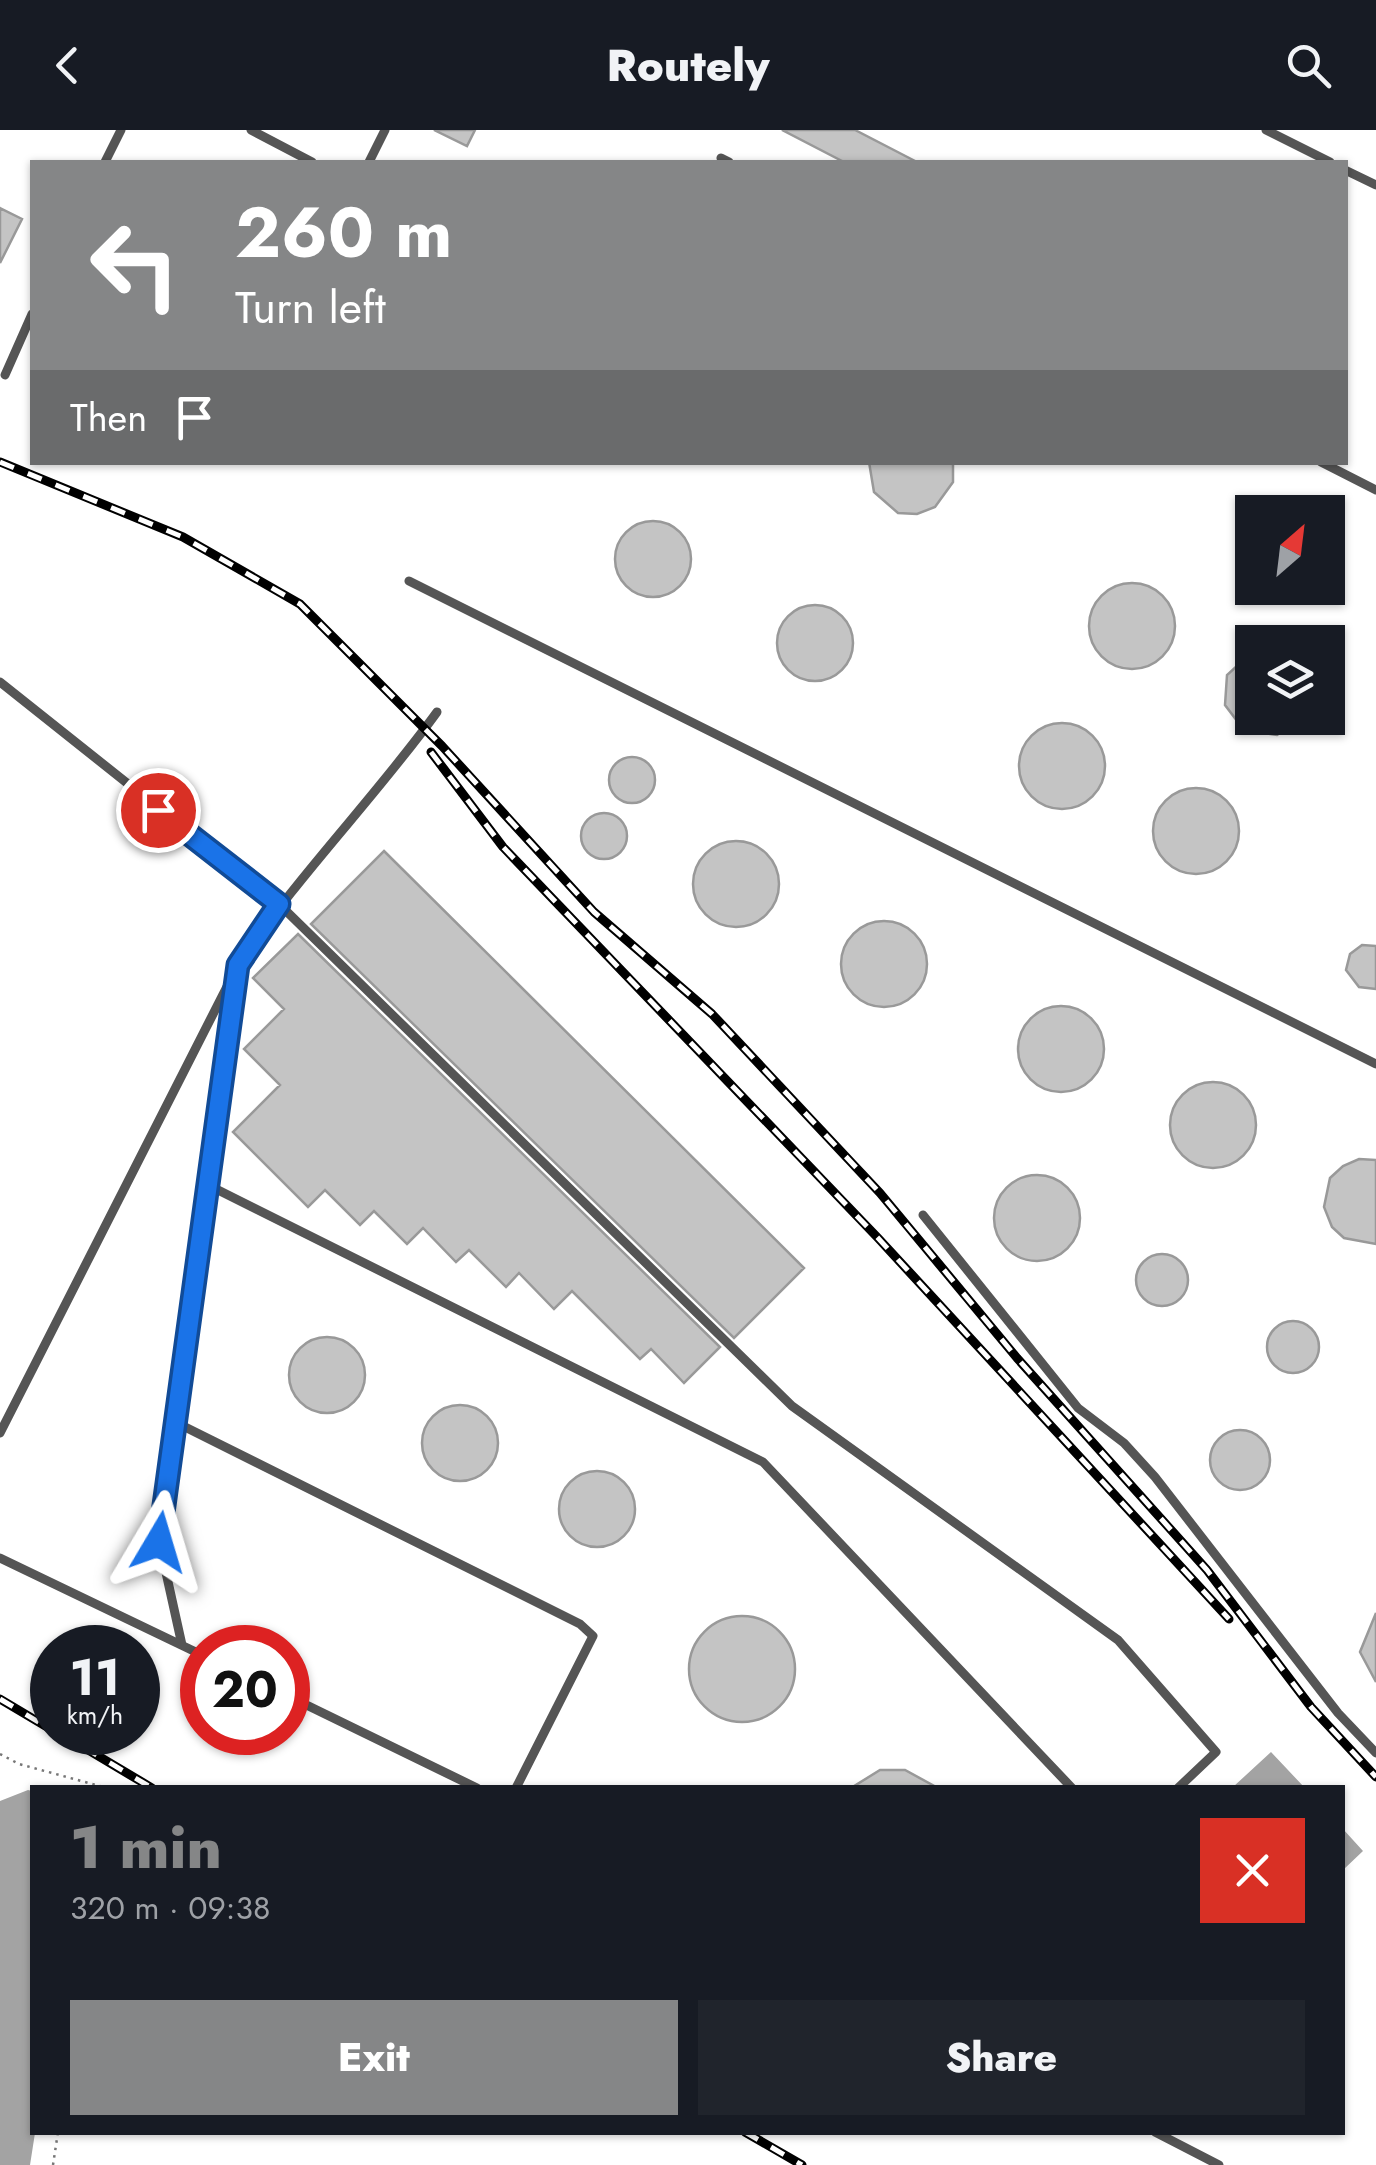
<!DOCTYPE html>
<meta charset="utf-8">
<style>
:root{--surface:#171b24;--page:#20242c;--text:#f1f3f6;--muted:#9ea1a6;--accent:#858687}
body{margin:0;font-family:Jost,sans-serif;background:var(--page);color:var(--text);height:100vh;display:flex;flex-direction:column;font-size:38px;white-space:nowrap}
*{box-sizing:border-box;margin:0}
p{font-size:32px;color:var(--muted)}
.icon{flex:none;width:55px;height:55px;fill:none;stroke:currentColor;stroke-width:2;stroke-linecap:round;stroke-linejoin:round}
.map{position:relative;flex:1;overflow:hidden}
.drawer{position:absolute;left:30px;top:1655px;width:1315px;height:350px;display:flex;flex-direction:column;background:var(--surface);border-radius:0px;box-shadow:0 2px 8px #0004}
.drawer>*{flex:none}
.hud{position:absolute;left:30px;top:30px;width:1318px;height:305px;border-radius:0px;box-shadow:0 2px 8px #0004;background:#858687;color:#fff;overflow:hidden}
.needle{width:65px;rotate:28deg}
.tools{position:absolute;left:1235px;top:365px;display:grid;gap:20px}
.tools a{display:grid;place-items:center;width:110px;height:110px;border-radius:0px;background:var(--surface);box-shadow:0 2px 8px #0004;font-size:50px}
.speed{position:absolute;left:30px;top:1495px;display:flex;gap:20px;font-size:50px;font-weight:700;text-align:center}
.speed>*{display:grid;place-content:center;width:130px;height:130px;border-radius:50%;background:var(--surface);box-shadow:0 2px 8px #0004;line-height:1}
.speed small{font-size:25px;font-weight:400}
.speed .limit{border:15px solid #d22;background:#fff;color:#111}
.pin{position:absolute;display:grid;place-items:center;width:85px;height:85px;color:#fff;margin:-42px;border:5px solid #fff;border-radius:50%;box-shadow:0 2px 10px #0007}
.me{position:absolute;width:110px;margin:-55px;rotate:7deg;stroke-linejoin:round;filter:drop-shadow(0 0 8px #0008)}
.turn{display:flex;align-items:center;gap:35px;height:210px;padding:0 40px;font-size:45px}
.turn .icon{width:130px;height:130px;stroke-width:2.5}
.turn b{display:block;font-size:70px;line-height:85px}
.then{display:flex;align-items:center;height:95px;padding:0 40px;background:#0003;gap:20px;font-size:38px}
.round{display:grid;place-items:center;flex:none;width:105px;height:105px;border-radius:0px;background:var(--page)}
.head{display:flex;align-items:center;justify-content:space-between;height:170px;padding:0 40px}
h1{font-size:60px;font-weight:800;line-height:75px;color:var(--accent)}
.button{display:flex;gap:20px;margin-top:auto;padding:20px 40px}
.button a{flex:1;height:115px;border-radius:0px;background:var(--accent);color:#fff;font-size:40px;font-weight:800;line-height:115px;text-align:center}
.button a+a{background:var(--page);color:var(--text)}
header{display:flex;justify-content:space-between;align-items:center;height:130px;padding:0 40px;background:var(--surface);font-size:45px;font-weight:800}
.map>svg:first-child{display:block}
.water{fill:#a3a3a3}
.building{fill:#c4c4c4;stroke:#999;stroke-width:2.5}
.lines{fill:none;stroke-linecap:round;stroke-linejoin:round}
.path{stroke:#777;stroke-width:2.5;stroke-dasharray:2.5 5;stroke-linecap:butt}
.lane{stroke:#555;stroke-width:9}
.rail-casing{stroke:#000;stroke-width:9}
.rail{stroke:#fff;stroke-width:5;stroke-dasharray:15;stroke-linecap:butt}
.route-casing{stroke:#114b97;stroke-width:25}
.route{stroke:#1a73e8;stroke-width:18}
</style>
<header><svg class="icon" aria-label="back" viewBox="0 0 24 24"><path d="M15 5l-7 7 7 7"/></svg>Routely<svg class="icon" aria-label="search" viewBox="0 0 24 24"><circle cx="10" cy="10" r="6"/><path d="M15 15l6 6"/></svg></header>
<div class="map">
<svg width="1376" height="2035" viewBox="0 0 1376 2035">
<rect width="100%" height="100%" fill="#fff"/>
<path class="water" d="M1271,1622l33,35h-71z
M28,1660l4,1 3,342 -5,32h-30v-364z
M1343,1699l20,22 -20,19z"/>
<path class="building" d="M434,0h41l-8,16z
M782,0h73l62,32h-73z
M0,78l22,11 -22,44z
M869,332h84v20l-18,25 -18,7 -19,-1 -24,-21z
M615 429a38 38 0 1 1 76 0a38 38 0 1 1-76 0Z
M1089 496a43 43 0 1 1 86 0a43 43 0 1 1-86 0Z
M777 513a38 38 0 1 1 76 0a38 38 0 1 1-76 0Z
M1252,522v66h51l-26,17 -33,-5 -19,-25 2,-30z
M1019 636a43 43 0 1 1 86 0a43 43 0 1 1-86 0Z
M609 650a23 23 0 1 1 46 0a23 23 0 1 1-46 0Z
M1153 701a43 43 0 1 1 86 0a43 43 0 1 1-86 0Z
M581 706a23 23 0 1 1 46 0a23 23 0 1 1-46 0Z
M693 754a43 43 0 1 1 86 0a43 43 0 1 1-86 0Z
M384,721l420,417 -70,70 -423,-414z
M841 834a43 43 0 1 1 86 0a43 43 0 1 1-86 0Z
M298,804l422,413 -36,36 -33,-34 -11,10 -68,-68 -18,18 -35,-36 -13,14 -37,-37 -13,12 -33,-34 -16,16 -33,-33 -14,14 -35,-35 -17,17 -75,-75 47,-47 -36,-36 40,-40 -31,-31z
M1362,815l14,1v43l-17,-2 -13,-17 4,-16z
M1018 919a43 43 0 1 1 86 0a43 43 0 1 1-86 0Z
M1170 995a43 43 0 1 1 86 0a43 43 0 1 1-86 0Z
M1359,1029l17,1v84l-32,-6 -12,-11 -8,-20 6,-29 13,-12z
M994 1088a43 43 0 1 1 86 0a43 43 0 1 1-86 0Z
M1136 1150a26 26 0 1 1 52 0a26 26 0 1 1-52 0Z
M1267 1217a26 26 0 1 1 52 0a26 26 0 1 1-52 0Z
M289 1245a38 38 0 1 1 76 0a38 38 0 1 1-76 0Z
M422 1313a38 38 0 1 1 76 0a38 38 0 1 1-76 0Z
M1210 1330a30 30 0 1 1 60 0a30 30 0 1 1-60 0Z
M559 1379a38 38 0 1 1 76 0a38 38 0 1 1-76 0Z
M1376,1483v69l-16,-30z
M689 1539a53 53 0 1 1 106 0a53 53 0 1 1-106 0Z
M880,1640h25l33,18h-87z"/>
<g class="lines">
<path class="path" d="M0,1624l19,10 88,24
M53,2035l5,-33"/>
<path class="lane" d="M251,0l61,32
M1266,0l64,32
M721,28l8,4
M105,32l16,-32
M369,32l16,-32
M1345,40l31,15
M5,245l27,-61
M1321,332l55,28
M409,451l967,483
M0,552l279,222 513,502 326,234 98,112 -38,36
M206,1054l557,278 309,326
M923,1085l155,193 46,35 31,34 183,236 38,40
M173,1291l407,203 13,12 -77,152
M0,1303l238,-468c60,-90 136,-166 199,-253
M0,1428l202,97
M182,1515l-23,-104 78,-565
M288,1566l189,92
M1155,2002l64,33"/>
<g class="rail-casing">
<path id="rail" d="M0,332l183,75 117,67 142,142 152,166 118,102 168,179 137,165 190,212 104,137 65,70
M431,622l72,95 375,391 351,381
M0,1569l52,31
M58,1602l94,56
M745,2002l57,33"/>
</g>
<use href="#rail" class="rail"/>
</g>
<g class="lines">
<g class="route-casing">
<path id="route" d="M158,680l121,94 -41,61 -79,577"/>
</g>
<use href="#route" class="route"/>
</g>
</svg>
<div class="tools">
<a><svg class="needle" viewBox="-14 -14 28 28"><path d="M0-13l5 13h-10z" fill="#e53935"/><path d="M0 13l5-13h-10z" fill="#9ea1a6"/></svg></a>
<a><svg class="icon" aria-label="layers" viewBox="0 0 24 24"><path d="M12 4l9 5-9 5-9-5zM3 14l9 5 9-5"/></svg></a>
</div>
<div class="speed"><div>11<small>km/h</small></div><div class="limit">20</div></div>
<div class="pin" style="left:158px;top:680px;background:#d93025"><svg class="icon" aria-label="arrive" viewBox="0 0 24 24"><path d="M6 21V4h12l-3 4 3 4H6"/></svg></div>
<svg class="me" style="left:159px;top:1412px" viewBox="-20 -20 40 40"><path d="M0-17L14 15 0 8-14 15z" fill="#1a73e8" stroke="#fff" stroke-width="4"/></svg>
<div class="hud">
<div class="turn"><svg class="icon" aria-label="left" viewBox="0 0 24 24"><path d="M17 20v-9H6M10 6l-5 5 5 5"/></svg><div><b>260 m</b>Turn left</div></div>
<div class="then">Then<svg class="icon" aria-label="arrive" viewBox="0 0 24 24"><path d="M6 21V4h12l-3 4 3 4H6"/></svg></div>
</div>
<section class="drawer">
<div class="head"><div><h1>1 min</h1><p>320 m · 09:38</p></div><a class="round" style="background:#d93025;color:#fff"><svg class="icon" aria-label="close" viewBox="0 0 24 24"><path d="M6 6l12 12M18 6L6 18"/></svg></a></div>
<div class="button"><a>Exit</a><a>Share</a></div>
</section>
</div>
